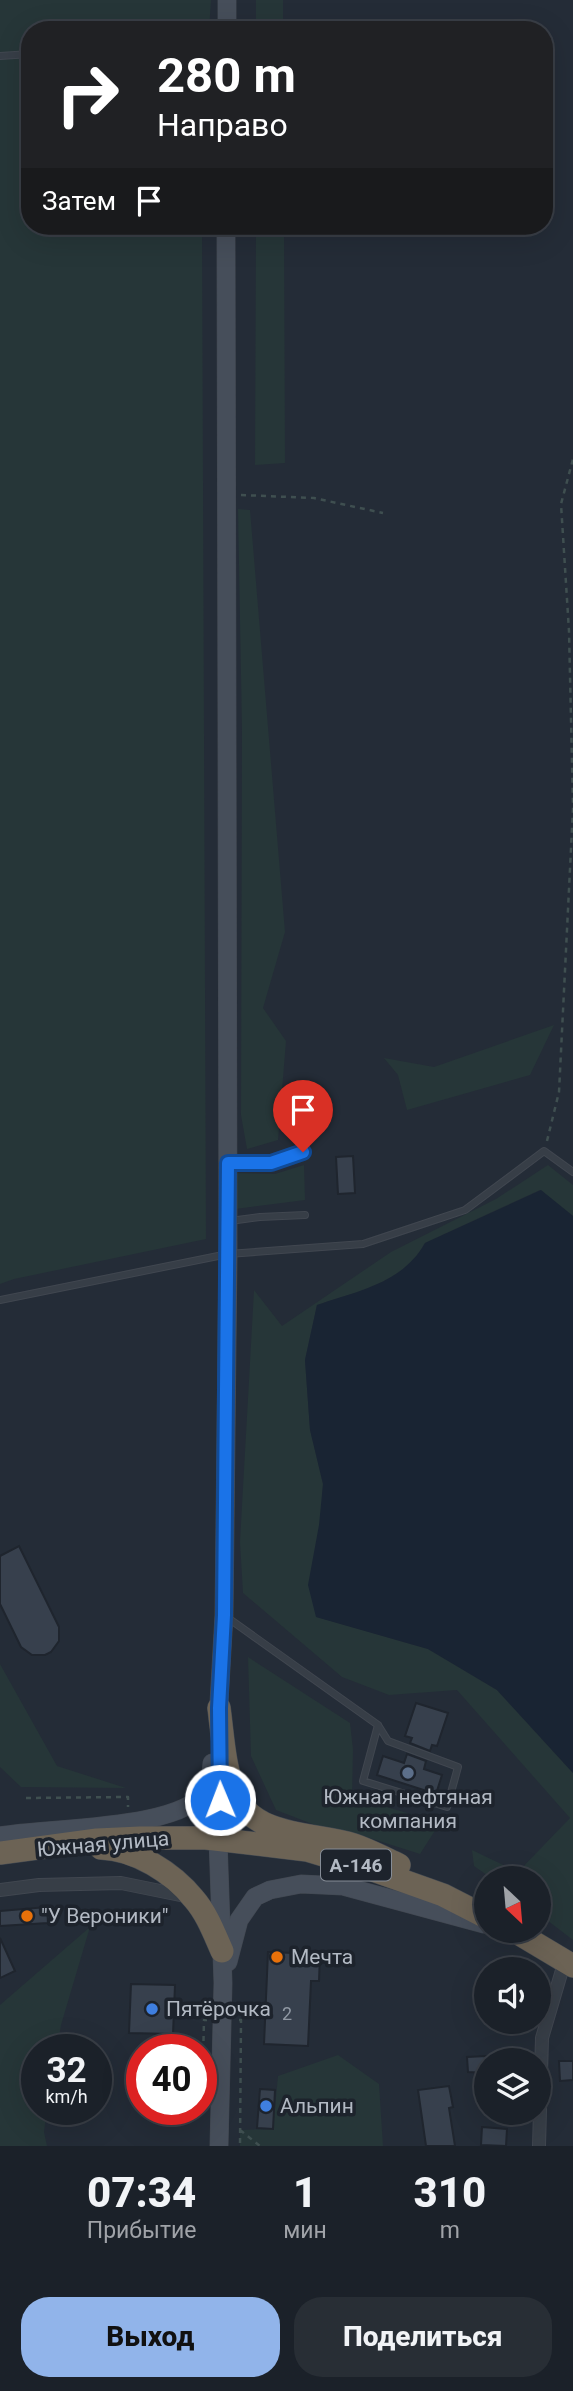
<!DOCTYPE html>
<html lang="ru">
<meta charset="utf-8">
<style>
:root{--surface:#1b2129;--page:#282e35;--text:#f1f3f6;--muted:#a0a3a8;--line:#393e46;--accent:#91b4ea}
body{margin:0;font-family:Roboto,sans-serif;background:var(--page);color:var(--text);height:100vh;display:flex;flex-direction:column;font-size:26px;white-space:nowrap}
*{box-sizing:border-box;margin:0}
p{font-size:23px;color:var(--muted)}
.icon{flex:none;width:38px;height:38px;fill:none;stroke:currentColor;stroke-width:2;stroke-linecap:round;stroke-linejoin:round}
.map{position:relative;height:2146px;overflow:hidden}
.details{display:flex;flex-direction:column;background:var(--surface);flex:1}
.details>*{flex:none}
.top-card{position:absolute;left:21px;top:21px;width:532px;height:214px;border-radius:28px;box-shadow:0 7px 28px #0002,0 0 0 2px var(--line);background:#202124;color:#fff;overflow:hidden}
.needle{width:46px;rotate:154deg}
.buttons{position:absolute;left:474px;top:1866px;display:grid;gap:14px}
.buttons a{display:grid;place-items:center;width:77px;height:77px;border-radius:50%;background:var(--surface);box-shadow:0 7px 28px #0002,0 0 0 2px var(--line);font-size:35px}
.speed{position:absolute;left:21px;top:2034px;display:flex;gap:14px;font-size:35px;font-weight:700;text-align:center}
.speed>*{display:grid;place-content:center;width:91px;height:91px;border-radius:50%;background:var(--surface);box-shadow:0 7px 28px #0002,0 0 0 2px var(--line);line-height:1}
.speed small{font-size:18px;font-weight:400}
.speed .limit{border:10px solid #d22;background:#fff;color:#111}
.pin{position:absolute;display:grid;place-items:center;width:60px;height:60px;color:#fff;margin:-72px -30px;border-radius:50% 50% 50% 0;rotate:-45deg;box-shadow:0 0 7px #0007}
.pin .icon{rotate:45deg}
.me{position:absolute;width:77px;margin:-38px;rotate:359deg;stroke-linejoin:round;filter:drop-shadow(0 0 5px #0008)}
.turn{display:flex;align-items:center;gap:24px;height:147px;padding:0 21px;font-size:32px}
.turn .icon{width:91px;height:91px;stroke-width:2.5}
.turn b{display:block;font-size:49px;line-height:60px}
.then{display:flex;align-items:center;height:66px;padding:0 21px;background:#0003;gap:14px;font-size:26px}
.eta{display:flex;justify-content:space-evenly;align-items:center;height:119px;text-align:center}
.eta b{font-size:42px;font-weight:800;line-height:49px}
.button{display:flex;gap:14px;margin-top:auto;padding:14px 21px}
.button a{flex:1;height:80px;border-radius:28px;background:var(--accent);color:#111;font-size:28px;font-weight:800;line-height:80px;text-align:center}
.button a+a{background:var(--page);color:var(--text)}
.map>svg:first-child{display:block}
.green{fill:#263638}
.water{fill:#192433}
.building{fill:#37404d;stroke:#1f252e;stroke-width:2}
.lines{fill:none;stroke-linecap:round;stroke-linejoin:round}
.lane-casing{stroke:#414750;stroke-width:8}
.street-casing{stroke:#414750;stroke-width:14}
.secondary-casing{stroke:#414750;stroke-width:19}
.highway-casing{stroke:#424952;stroke-width:24}
.path{stroke:#3f4f50;stroke-width:2.5;stroke-dasharray:5 5;stroke-linecap:butt}
.lane{stroke:#373e47;stroke-width:6}
.street{stroke:#373e47;stroke-width:12}
.secondary{stroke:#464e5a;stroke-width:18}
.highway{stroke:#6c6355;stroke-width:23}
.route-casing{stroke:#114b97;stroke-width:18}
.route{stroke:#1a73e8;stroke-width:12}
.service-dot{fill:#5c6f8a;stroke:#1d232c;stroke-width:2.5}
.food-dot{fill:#e8710a;stroke:#1d232c;stroke-width:2.5}
.shop-dot{fill:#3f7fe0;stroke:#1d232c;stroke-width:2.5}
.labels{text-anchor:middle;dominant-baseline:central;stroke-width:7;stroke-linejoin:round;paint-order:stroke}
.number-label{font-size:18px;fill:#9199a4}
.shield{fill:#1d232c;stroke:#858c96;stroke-width:2}
.shield-label{font-size:19px;font-weight:bold;fill:#b2b9c3}
.poi-label{font-size:21px;fill:#b2b9c3;stroke:#1d232c;text-anchor:start}
.street-label{font-size:21px;fill:#b2b9c3;stroke:#1d232c}
</style>
<div class="map">
<svg width="573" height="2146" viewBox="0 0 573 2146">
<rect width="100%" height="100%" fill="#242c37"/>
<path class="green" d="M0,0h211l-2,30h-179v196h172l4,1013 -192,40 -14,5z
M256,0h27v30h-27z
M256,226h28l1,237 -30,2z
M238,509l12,1 35,422 -22,76 23,33 -8,99 -31,9 -6,-34 1,-385z
M554,1025l-24,50 -123,35 -9,-35 -14,-17 50,9z
M304,1165l1,35 -77,10v-37l47,1z
M548,1165l25,20v31l-33,-26 -115,53c-22,40 -67,48 -108,62l-12,55 5,69 13,55 -6,133 111,32 69,41 76,83v167l-34,-26v-36h-48l-17,-12 -2,-16 46,22 52,-54 -113,-128 -68,5 -47,-18 -99,-84 -3,-51 14,-252 28,36 109,-74 105,-53z
M248,1657l102,66 3,27 -1,47 62,18 22,14 -16,25 -63,-20 -29,-4 -52,-20 -25,-54z
M0,1664l57,102 69,22 -105,-1 -21,-20z
M90,1927l-29,98 -4,24h-20v60h10l-3,23 3,14h-47v-141z
M338,2055l41,29 4,62h-143v-16l33,-1 5,-53z"/>
<path class="water" d="M541,1190l32,26v557l-76,-83 -69,-41 -112,-32 -8,-32 11,-60 4,-41 -13,-54 -5,-70 12,-55c41,-14 86,-22 108,-62z"/>
<path class="building" d="M353,1156l2,37 -17,1 -2,-37z
M19,1546l40,81v14l-8,11 -6,3h-13l-11,-8 -21,-43v-48z
M416,1703l32,10 -11,33 -5,-1 -2,6 -20,-8 2,-5 -7,-2z
M407,1754l19,7 -2,8 18,6 -6,19 -59,-19 6,-19 21,7z
M47,1907l1,16 -48,3v-15z
M0,1938l15,33 -15,7z
M268,1952l52,2 -1,27h-8l-3,65 -44,-2z
M131,1984l44,1 -2,49 -44,-1z
M486,2056v17l-18,-1 -1,-15z
M559,2061h14v19l-13,1z
M449,2086l4,21 -4,1 6,38h-29l-8,-56z
M260,2089l15,1 -2,39 -16,-1z
M482,2127l25,2 -1,17 -25,-1z"/>
<g class="lines">
<g class="lane-casing">
<path id="lane" d="M0,56l30,-2
M230,1163h41l32,-11
M230,1221l30,-4 45,-2
M0,1300l228,-46 135,-10 102,-34 79,-59 29,21
M228,1618l150,107 10,16 70,26 -11,40 -84,-26 15,-56"/>
</g>
<g class="street-casing">
<path id="street" d="M0,1890l39,-5 82,-2 69,14
M539,2146l3,-108 23,-78"/>
</g>
<g class="secondary-casing">
<path id="secondary" d="M227,30v-30
M218,1720l6,-105 4,-361 -2,-1028
M0,1836c46,-9 184,-5 207,-47 4,-7 4,-18 5,-26
M228,1962l11,-42 16,-23 15,-7 31,-6 42,2 141,38
M219,2146l4,-163 -5,-144 2,-39 -1,-38"/>
</g>
<g class="highway-casing">
<path id="highway" d="M219,1708c4,29 5,63 18,90 21,40 79,35 117,47 15,5 30,13 45,20
M101,1848c35,1 72,25 93,51 13,15 20,34 28,52
M0,1853l97,-13 43,-2h66l101,12 63,19 73,26 43,22
M513,1930l60,36"/>
</g>
<path class="path" d="M241,495l73,3 69,15
M547,1141l12,-49 14,-284 -4,-177 -8,-127 12,-45
M26,1798l102,-1v10
M239,2020h2l-1,126
M202,2101l2,-81h3
M240,2130l20,16"/>
<use href="#lane" class="lane"/>
<use href="#street" class="street"/>
<use href="#secondary" class="secondary"/>
<use href="#highway" class="highway"/>
</g>
<g class="lines">
<g class="route-casing">
<path id="route" d="M220,1800l-1,-92 5,-93 4,-452h43l32,-11"/>
</g>
<use href="#route" class="route"/>
</g>
<circle class="service-dot" cx="408" cy="1773" r="7"/>
<g class="food-dot">
<circle cx="27" cy="1916" r="7"/>
<circle cx="277" cy="1957" r="7"/>
</g>
<g class="shop-dot">
<circle cx="152" cy="2009" r="7"/>
<circle cx="266" cy="2106" r="7"/>
</g>
<g class="labels">
<g class="number-label">
<text x="287" y="2013">2</text>
</g>
<rect class="shield" x="321" y="1849.5" width="70" height="31" rx="5"/>
<g class="shield-label">
<text x="356" y="1865">А-146</text>
</g>
<g class="poi-label">
<text x="408" y="1797" text-anchor="middle">Южная нефтяная<tspan x="408" dy="24">компания</tspan></text>
<text x="41" y="1916">"У Вероники"</text>
<text x="291" y="1957">Мечта</text>
<text x="166" y="2009">Пятёрочка</text>
<text x="280" y="2106">Альпин</text>
</g>
<g class="street-label">
<text transform="translate(103 1844) rotate(-5)">Южная улица</text>
</g>
</g>
</svg>
<div class="buttons">
<a><svg class="needle" viewBox="-14 -14 28 28"><path d="M0-13l5 13h-10z" fill="#e53935"/><path d="M0 13l5-13h-10z" fill="#a0a3a8"/></svg></a>
<a><svg class="icon" aria-label="sound" viewBox="0 0 24 24"><path d="M4 9h4l5-4v14l-5-4H4zM17 9q2 3 0 6"/></svg></a>
<a><svg class="icon" aria-label="layers" viewBox="0 0 24 24"><path d="M12 4l9 5-9 5-9-5zM3 14l9 5 9-5"/></svg></a>
</div>
<div class="speed"><div>32<small>km/h</small></div><div class="limit">40</div></div>
<div class="pin" style="left:303px;top:1152px;background:#d93025"><svg class="icon" aria-label="arrive" viewBox="0 0 24 24"><path d="M6 21V4h12l-3 4 3 4H6"/></svg></div>
<svg class="me" style="left:220px;top:1800px" viewBox="-20 -20 40 40"><circle r="17" fill="#1a73e8" stroke="#fff" stroke-width="3"/><path d="M0-11L8 9 0 5-8 9z" fill="#fff"/></svg>
<div class="top-card">
<div class="turn"><svg class="icon" aria-label="right" viewBox="0 0 24 24"><path d="M7 20v-9h11M14 6l5 5-5 5"/></svg><div><b>280 m</b>Направо</div></div>
<div class="then">Затем<svg class="icon" aria-label="arrive" viewBox="0 0 24 24"><path d="M6 21V4h12l-3 4 3 4H6"/></svg></div>
</div>
</div>
<section class="details">
<div class="eta">
<div><b>07:34</b><p>Прибытие</p></div>
<div><b>1</b><p>мин</p></div>
<div><b>310</b><p>m</p></div>
</div>
<div class="button"><a>Выход</a><a>Поделиться</a></div>
</section>
